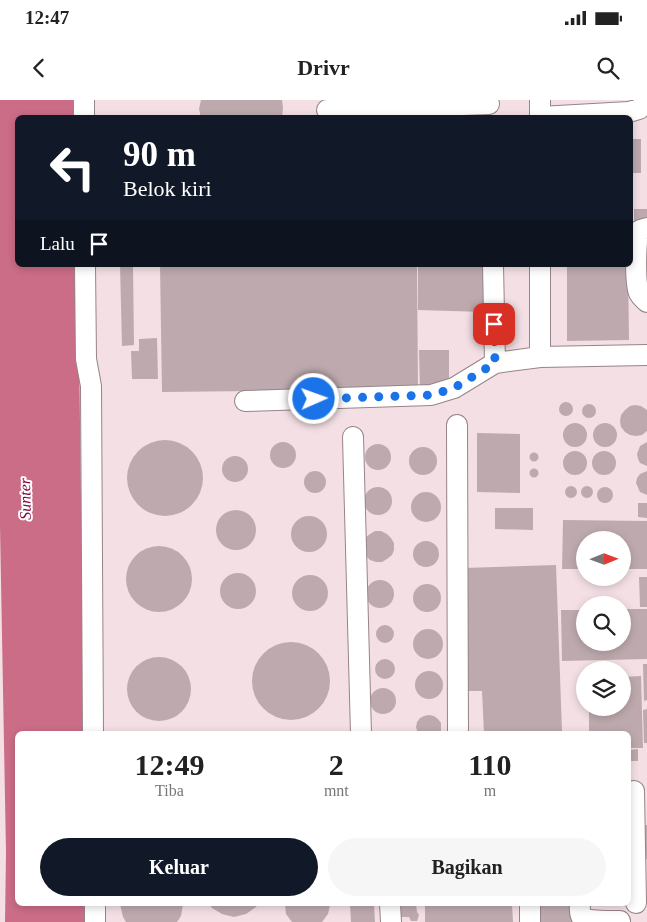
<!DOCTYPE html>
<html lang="id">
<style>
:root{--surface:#fff;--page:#f6f6f6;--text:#222;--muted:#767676;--accent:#111827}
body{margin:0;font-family:Georgia,serif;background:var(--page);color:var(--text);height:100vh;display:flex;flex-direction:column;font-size:19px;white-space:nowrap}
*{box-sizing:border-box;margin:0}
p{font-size:16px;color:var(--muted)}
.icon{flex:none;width:28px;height:28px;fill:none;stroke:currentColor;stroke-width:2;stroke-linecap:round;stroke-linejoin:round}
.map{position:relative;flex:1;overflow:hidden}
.side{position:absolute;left:15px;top:631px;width:616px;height:175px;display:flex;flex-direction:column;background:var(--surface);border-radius:8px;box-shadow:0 2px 8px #0003}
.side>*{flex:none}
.guide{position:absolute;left:15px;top:15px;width:618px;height:152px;border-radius:8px;box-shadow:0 2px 8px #0003;background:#111827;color:#fff;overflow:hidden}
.needle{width:32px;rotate:89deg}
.fabs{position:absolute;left:576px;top:431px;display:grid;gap:10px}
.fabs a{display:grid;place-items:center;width:55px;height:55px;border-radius:50%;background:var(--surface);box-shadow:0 2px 8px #0003;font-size:25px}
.pin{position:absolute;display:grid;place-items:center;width:42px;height:42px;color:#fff;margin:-21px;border-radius:10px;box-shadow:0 2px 8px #0006}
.me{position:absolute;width:55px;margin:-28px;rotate:88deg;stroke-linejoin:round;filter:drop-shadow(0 0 4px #0008)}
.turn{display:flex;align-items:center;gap:18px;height:105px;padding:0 25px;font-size:22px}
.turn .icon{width:65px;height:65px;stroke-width:2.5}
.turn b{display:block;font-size:35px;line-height:42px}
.then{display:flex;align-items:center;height:48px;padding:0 25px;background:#0003;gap:10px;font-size:19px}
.eta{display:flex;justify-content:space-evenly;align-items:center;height:85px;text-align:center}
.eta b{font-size:30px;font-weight:600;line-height:35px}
.action{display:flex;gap:10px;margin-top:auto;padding:10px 25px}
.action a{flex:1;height:58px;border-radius:30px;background:var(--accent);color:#fff;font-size:20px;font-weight:600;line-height:58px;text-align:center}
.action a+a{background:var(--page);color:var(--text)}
.status{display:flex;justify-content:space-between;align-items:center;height:35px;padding:0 25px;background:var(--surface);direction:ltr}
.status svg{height:14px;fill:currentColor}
header{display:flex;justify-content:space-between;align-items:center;height:65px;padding:0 25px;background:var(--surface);font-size:22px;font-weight:600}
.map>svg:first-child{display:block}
.water{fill:#cc6d87}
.building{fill:#beaaae}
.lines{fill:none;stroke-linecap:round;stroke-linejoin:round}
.minor-casing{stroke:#978488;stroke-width:22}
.minor{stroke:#fff;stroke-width:20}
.route{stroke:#1a73e8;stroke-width:9;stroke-dasharray:0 16.2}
.labels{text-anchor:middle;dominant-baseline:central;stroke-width:4;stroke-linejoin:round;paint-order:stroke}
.water-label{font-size:16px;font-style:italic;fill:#80043c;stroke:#fff}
</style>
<div class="status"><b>12:47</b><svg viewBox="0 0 49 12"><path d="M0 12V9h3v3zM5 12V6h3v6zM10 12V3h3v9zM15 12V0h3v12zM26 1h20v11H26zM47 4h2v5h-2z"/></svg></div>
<header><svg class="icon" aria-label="back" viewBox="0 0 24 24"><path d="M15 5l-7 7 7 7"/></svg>Drivr<svg class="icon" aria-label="search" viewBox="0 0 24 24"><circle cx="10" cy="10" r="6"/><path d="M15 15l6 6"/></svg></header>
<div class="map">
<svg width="647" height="822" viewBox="0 0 647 822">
<rect width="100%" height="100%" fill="#f4e0e4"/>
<path class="water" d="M0,0h76v17l-58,1v147h60l6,469h-66v170h68l1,18h-82l1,-69 -6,-327z"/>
<path class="building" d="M201,0h81l1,8 -1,10h-81l-2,-9z
M630,39h11v34h-11z
M634,109h13v12h-13z
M120,165h13l1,80 -12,1z
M160,165h257l1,124 -256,3z
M418,165h66v47l-66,-2z
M628,165l1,75 -62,1v-75z
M157,238l1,41h-26l-1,-28h8v-12z
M419,250h30v38l-29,1z
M559 309a7 7 0 1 1 14 0a7 7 0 1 1-14 0Z
M582 311a7 7 0 1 1 14 0a7 7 0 1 1-14 0Z
M635,305l6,1 6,4v21l-5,4 -6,1 -6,-1 -5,-3 -4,-5 -1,-6 1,-6 4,-5 5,-4z
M593 335a12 12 0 1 1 24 0a12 12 0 1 1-24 0Z
M563 335a12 12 0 1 1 24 0a12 12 0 1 1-24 0Z
M477,333l43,1v59l-43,-1z
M127 378a38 38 0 1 1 76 0a38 38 0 1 1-76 0Z
M647,342v24l-7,-3 -2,-4 -1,-5 3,-8z
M270 355a13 13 0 1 1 26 0a13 13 0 1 1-26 0Z
M365 357a13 13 0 1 1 26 0a13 13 0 1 1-26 0Z
M409 361a14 14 0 1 1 28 0a14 14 0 1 1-28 0Z
M563 363a12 12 0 1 1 24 0a12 12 0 1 1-24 0Z
M592 363a12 12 0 1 1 24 0a12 12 0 1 1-24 0Z
M529.5 357a4.5 4.5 0 1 1 9 0a4.5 4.5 0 1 1-9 0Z
M222 369a13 13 0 1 1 26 0a13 13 0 1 1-26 0Z
M529.5 373a4.5 4.5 0 1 1 9 0a4.5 4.5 0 1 1-9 0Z
M304 382a11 11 0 1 1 22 0a11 11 0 1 1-22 0Z
M647,371v24l-7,-3 -4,-9 1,-5 3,-4z
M565 392a6 6 0 1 1 12 0a6 6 0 1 1-12 0Z
M581 392a6 6 0 1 1 12 0a6 6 0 1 1-12 0Z
M364 401a14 14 0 1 1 28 0a14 14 0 1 1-28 0Z
M597 395a8 8 0 1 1 16 0a8 8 0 1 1-16 0Z
M411 407a15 15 0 1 1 30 0a15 15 0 1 1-30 0Z
M638,403h9v15l-9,-1z
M495,408h38v22l-38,-1z
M216 430a20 20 0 1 1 40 0a20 20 0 1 1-40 0Z
M291 434a18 18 0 1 1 36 0a18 18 0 1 1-36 0Z
M563,420l84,1v48h-25v-29h-37v29h-23z
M375,431h6l6,3 4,4 3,5v7l-2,5 -5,4 -5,3h-6l-6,-2 -4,-4 -1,-18 5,-4z
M413 454a13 13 0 1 1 26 0a13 13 0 1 1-26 0Z
M126 479a33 33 0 1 1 66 0a33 33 0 1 1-66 0Z
M556,465l6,166 -49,1v2h-29l-2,-43h-14l-4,-123z
M220 491a18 18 0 1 1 36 0a18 18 0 1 1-36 0Z
M292 493a18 18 0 1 1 36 0a18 18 0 1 1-36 0Z
M639,477h8v30h-7z
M366 494a14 14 0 1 1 28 0a14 14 0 1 1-28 0Z
M413 498a14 14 0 1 1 28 0a14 14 0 1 1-28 0Z
M622,509h25v50l-85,2 -1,-51h24v32h37z
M376 534a9 9 0 1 1 18 0a9 9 0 1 1-18 0Z
M413 544a15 15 0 1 1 30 0a15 15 0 1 1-30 0Z
M252 581a39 39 0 1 1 78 0a39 39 0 1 1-78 0Z
M127 589a32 32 0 1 1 64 0a32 32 0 1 1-64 0Z
M375 569a10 10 0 1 1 20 0a10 10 0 1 1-20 0Z
M643,564h4v36l-3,1z
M415 585a14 14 0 1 1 28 0a14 14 0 1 1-28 0Z
M641,576l2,72h-14v-14h-40v-26h33v-31z
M370 601a13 13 0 1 1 26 0a13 13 0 1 1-26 0Z
M647,609v34h-3l-1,-33z
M429,615l5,1 4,3 3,4v10l-1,1h-22l-2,-7 1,-5 3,-4 4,-2z
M638,649v12h-9v-11z
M647,725v34h-4l-1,-33z
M120,804h63l-2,12 -4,6h-51l-3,-5z
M209,804h49l-2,3 -10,7 -12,3 -12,-3 -10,-6z
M285,804h44l1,1 -2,9 -6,8h-30l-6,-8z
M350,804h24l1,18h-24z
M401,804h15l1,8 2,3 -2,6h-6l-2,-4h-8z
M425,804h87l1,18h-88z
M537,804h39l1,18h-39z"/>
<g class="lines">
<g class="minor-casing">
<path id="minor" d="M84,0v18
M327,10l162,-6
M540,17l89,-5 10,-3 6,-5 1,-4
M540,18v-18
M647,128l-7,2c-5,9 -5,53 -1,63 2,4 5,6 8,9
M85,165l1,94 5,27 2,348
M493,165l2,98
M540,165v92l107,-2
M245,301l186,-6 23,-7 41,-25 45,-6
M457,325l1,309
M353,337l8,297
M634,691l2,112
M95,804v18
M390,804l1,18
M530,804v18
M580,804c0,4 -1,8 1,12 5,6 30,5 39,5"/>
</g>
<use href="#minor" class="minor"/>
</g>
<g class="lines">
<path class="route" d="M314,299l118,-4 22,-7 41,-25 -1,-39"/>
</g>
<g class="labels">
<g class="water-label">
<text transform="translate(25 399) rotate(-91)">Sunter</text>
</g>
</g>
</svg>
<div class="fabs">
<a><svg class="needle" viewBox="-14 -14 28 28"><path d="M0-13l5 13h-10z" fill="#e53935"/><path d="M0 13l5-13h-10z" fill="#767676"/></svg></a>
<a><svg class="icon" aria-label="search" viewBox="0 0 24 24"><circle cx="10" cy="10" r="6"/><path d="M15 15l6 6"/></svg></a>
<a><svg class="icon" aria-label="layers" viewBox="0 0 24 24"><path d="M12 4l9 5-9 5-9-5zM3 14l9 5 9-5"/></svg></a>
</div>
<div class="pin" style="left:494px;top:224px;background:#d93025"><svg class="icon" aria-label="arrive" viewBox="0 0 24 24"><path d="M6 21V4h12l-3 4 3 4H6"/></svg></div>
<svg class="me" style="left:314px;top:299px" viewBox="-20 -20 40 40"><circle r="17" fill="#1a73e8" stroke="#fff" stroke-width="3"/><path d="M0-11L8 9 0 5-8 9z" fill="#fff"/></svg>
<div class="guide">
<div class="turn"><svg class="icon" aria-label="left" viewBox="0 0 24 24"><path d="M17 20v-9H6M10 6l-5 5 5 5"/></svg><div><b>90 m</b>Belok kiri</div></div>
<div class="then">Lalu<svg class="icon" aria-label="arrive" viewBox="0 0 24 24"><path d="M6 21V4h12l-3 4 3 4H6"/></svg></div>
</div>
<section class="side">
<div class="eta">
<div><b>12:49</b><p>Tiba</p></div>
<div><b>2</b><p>mnt</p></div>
<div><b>110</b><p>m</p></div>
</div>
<div class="action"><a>Keluar</a><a>Bagikan</a></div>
</section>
</div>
